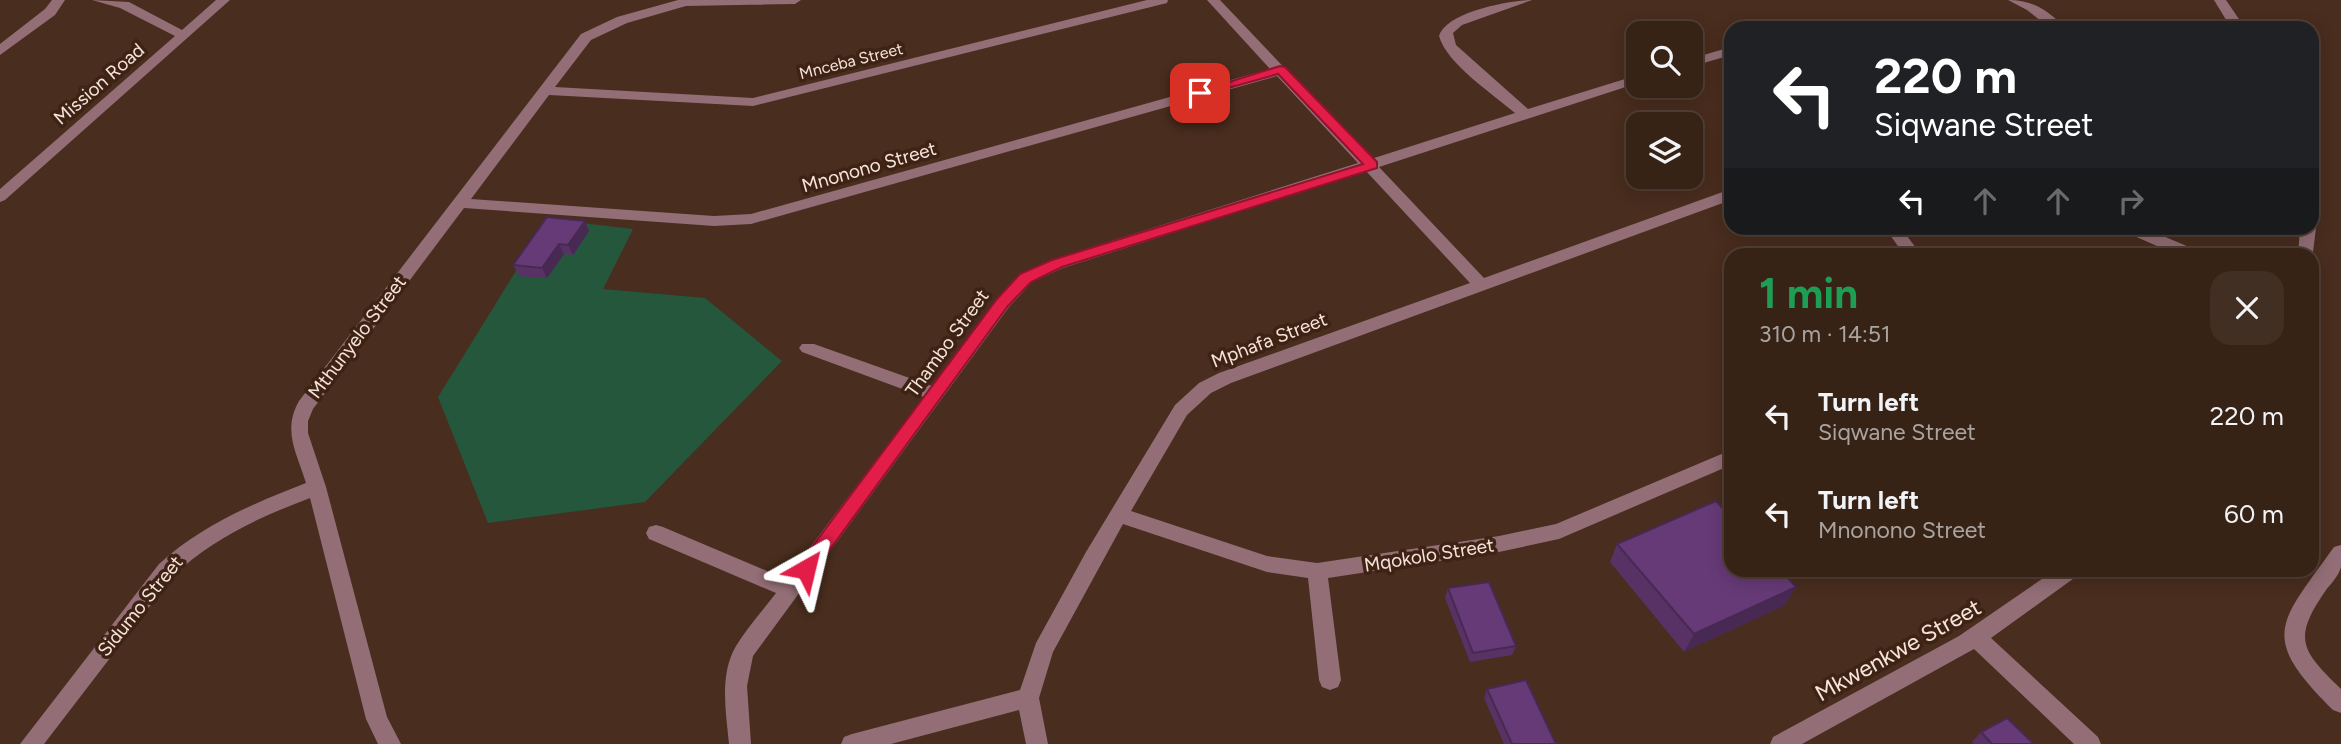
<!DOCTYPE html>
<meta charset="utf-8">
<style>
:root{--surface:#372216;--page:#422f23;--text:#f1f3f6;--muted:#aaa4a1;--line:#513f35}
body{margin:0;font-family:Figtree,sans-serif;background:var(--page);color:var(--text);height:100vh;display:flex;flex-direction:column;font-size:26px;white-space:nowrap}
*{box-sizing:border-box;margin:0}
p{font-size:23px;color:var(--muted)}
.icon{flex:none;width:38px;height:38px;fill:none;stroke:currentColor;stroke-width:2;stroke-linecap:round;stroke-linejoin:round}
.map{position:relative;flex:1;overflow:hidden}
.details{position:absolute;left:1724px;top:248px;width:595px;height:329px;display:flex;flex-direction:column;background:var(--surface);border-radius:21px;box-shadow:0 4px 18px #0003,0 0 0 2px var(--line)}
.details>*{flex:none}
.guide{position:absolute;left:1724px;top:21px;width:595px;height:214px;border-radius:21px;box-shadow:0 4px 18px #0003,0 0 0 2px var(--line);background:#202124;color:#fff;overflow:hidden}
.fabs{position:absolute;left:1626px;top:21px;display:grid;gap:14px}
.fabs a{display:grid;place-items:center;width:77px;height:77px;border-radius:14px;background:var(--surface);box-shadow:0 4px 18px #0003,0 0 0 2px var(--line);font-size:35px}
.pin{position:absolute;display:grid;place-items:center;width:60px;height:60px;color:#fff;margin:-30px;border-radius:14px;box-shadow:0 4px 10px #0006}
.me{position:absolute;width:77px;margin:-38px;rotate:37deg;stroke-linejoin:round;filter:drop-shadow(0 0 5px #0008)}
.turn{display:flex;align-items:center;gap:24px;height:147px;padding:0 35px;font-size:32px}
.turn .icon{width:91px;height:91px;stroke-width:2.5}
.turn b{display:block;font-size:49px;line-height:60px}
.lanes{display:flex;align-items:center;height:66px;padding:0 35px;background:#0003;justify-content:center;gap:35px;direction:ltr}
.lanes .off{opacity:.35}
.round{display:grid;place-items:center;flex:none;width:74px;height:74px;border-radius:21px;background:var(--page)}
.summary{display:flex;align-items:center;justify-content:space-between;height:119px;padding:0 35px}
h1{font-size:42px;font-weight:700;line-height:52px;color:#1e9e55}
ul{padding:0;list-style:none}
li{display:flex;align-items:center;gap:21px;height:98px;padding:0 35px}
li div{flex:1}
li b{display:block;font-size:26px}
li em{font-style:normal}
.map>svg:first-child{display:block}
.green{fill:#24573c}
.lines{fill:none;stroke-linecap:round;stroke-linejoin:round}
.minor{fill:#936e76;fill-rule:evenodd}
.wall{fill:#583265}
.shaded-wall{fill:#472953}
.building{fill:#663a76;stroke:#472953;stroke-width:2}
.route{fill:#e11d48;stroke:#92132f;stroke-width:2}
.labels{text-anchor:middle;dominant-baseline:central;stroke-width:7;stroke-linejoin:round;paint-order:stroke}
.far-street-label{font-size:16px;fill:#f6e3da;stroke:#3e2315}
.street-label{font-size:19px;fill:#f6e3da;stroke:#3e2315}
.near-street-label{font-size:23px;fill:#f6e3da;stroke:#3e2315}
</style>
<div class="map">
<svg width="2341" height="744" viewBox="0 0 2341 744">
<rect width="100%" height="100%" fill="#492d1e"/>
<path class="green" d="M548,219l85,10 -30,60 102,9 77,63 -137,141 -157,21 -50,-126z"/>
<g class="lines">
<path class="minor" d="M52,0h13l-10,15 -55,40v-11l45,-35z
M92,0l37,2 53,28 34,-30h14l-225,200 -5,2v-13l175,-153 -55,-28z
M678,0h123l-6,4 -109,2 -59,17 -36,17 -36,47 198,11 394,-98h21l-1,3 -414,103 -204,-11 -78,104 243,17 37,-2 519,-145 -63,-69h13l151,159 144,-46c-21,-18 -69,-50 -76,-77 7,-24 71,-36 93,-36l-70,25 -9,8 3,12 72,64 110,-34v8l-259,84 105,111 247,-89v11l-500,183 -20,10 -24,22 -56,96 136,45 50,7 182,-27 57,-12 175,-74v15l-172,74 -60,13 -171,26 13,102 -3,7 -8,3 -8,-3 -3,-7 -11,-102 -41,-6 -144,-48 -70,128 -14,46 9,46h-22l-7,-34 -128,34h-50l3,-7 8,-3 168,-44 16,-47 50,-91 89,-147 24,-22 20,-10 251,-90 -104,-112 -303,97 -31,14 -23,25 -256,349 -6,30 4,58h-22c-3,-32 -10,-69 7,-98 11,-18 27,-36 40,-53l-127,-54 -3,-6 3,-6 7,-2 7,2 123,52 138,-182 -122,-45 -3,-4 3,-4h12l118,42 65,-87 23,-25 31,-14 307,-97 -81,-87 -526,148 -37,2 -250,-18 -151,201 -5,12v12l18,54 61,230 14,27h-23l-12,-25 -56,-221c-50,19 -97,40 -137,78l-129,168h-24l139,-180c43,-39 93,-60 147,-81 -9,-30 -24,-52 -7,-82l282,-367 36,-17z
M2008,0c24,0 40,10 57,28h-15l-23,-18z
M2214,0h12l19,28h-14z
M1731,47v8l-41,12v-8z
M2312,224l4,4 -4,32v-4h-14l2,-28h12z
M1885,228h16l21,28h-17z
M2123,228h21l57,24 2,4h-23l-55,-24z
M2341,545c0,7 0,15 0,22 -2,8 -10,17 -15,23 -34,49 -25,60 15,99v24l-8,-3c-75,-74 -54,-86 1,-163z
M2055,570h25l-3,6 -86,62 107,99 3,7h-27l-100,-95 -172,95h-32l3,-7 186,-101z"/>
</g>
<path class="wall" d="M585,221l4,10 -16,24 -9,-1 -17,24 -28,-2 -6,-11z
M1617,544l168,61 -101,47 -74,-90z
M1448,588l68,58 -4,9 -42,7 -25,-64z
M1487,689l69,55h-52l-20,-46z
M1981,732l53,12h-60l-2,-2z"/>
<path class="shaded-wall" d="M585,221l4,10 -16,24 -5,-10z
M559,244l5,10 -17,24 -5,-10z
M1796,587l-11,18 -101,47 10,-18z"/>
<path class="building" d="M547,217l38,4 -17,24 -9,-1 -17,24 -29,-3z
M1716,501l15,16v53h50l15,17 -102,47 -77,-90z
M1489,582l27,64 -43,7 -25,-65z
M1526,680l30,64h-44l-25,-55z
M2007,718l27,26h-42l-11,-12z"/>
<path class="route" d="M1280,66l5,1 92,95v6l-315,99 -31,15 -23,24 -196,268 -6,2 -6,-2 -3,-5 3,-6 197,-264 23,-25 32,-14 311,-96 -85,-90 -78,22 -6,-3z"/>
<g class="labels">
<g class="far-street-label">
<text transform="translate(851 61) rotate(-14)">Mnceba Street</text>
</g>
<g class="street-label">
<text transform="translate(99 84) rotate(-41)">Mission Road</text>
<text transform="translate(869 167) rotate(-16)">Mnonono Street</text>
<text transform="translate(357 337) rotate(-53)">Mthunyelo Street</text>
<text transform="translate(1269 340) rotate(-21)">Mphafa Street</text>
<text transform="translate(947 343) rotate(-54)">Thambo Street</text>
<text transform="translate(1429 555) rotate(-9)">Mqokolo Street</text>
<text transform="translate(140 606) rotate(-51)">Sidumo Street</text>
</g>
<g class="near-street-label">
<text transform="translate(1898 650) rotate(-29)">Mkwenkwe Street</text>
</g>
</g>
</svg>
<div class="fabs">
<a><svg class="icon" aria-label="search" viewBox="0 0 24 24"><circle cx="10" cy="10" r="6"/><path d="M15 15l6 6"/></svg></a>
<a><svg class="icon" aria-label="layers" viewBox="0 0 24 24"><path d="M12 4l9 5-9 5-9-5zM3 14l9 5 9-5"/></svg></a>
</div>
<div class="pin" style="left:1200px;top:93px;background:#d93025"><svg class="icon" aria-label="arrive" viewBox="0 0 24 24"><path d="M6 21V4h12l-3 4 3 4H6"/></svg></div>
<svg class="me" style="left:806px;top:569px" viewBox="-20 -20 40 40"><path d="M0-17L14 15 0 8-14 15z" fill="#e11d48" stroke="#fff" stroke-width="4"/></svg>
<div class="guide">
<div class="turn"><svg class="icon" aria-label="left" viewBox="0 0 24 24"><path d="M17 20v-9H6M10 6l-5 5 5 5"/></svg><div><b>220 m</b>Siqwane Street</div></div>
<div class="lanes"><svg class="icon" aria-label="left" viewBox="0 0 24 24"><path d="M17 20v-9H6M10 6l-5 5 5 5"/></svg><svg class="icon off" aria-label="ahead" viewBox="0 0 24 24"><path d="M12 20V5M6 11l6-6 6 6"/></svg><svg class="icon off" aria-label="ahead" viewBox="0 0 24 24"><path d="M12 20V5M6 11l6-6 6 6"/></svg><svg class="icon off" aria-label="right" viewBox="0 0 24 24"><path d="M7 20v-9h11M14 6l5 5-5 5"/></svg></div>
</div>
<section class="details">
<div class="summary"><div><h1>1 min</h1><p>310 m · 14:51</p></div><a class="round"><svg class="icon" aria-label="close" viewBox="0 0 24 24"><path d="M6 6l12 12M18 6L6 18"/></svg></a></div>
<ul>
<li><svg class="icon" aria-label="left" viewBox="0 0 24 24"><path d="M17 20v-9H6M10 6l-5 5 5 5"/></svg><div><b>Turn left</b><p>Siqwane Street</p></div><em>220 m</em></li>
<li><svg class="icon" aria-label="left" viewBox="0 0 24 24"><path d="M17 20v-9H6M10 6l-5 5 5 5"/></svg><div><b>Turn left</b><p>Mnonono Street</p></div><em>60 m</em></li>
</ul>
</section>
</div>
